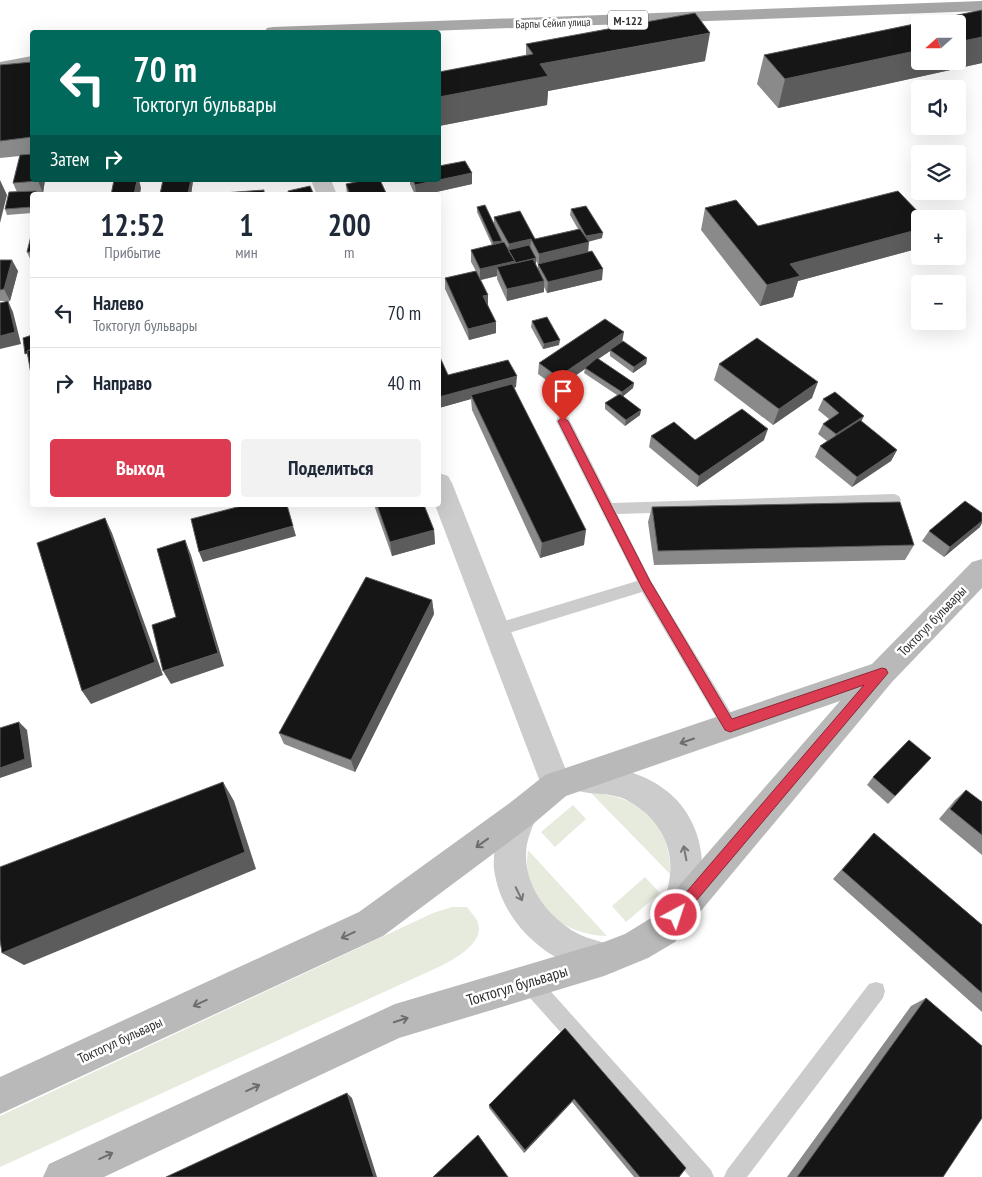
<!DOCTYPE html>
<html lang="ru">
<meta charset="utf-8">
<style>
:root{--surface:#fff;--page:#f2f2f3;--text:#1f2937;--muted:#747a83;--line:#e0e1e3;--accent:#dc3b52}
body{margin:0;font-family:"PT Sans Narrow",sans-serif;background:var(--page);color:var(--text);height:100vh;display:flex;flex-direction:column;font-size:19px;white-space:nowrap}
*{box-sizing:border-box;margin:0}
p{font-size:16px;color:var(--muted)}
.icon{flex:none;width:28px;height:28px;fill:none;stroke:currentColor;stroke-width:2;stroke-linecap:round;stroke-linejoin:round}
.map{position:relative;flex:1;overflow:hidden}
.details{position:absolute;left:30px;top:192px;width:411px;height:315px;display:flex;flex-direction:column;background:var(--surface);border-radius:5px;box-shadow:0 5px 20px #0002}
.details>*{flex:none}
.top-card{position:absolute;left:30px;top:30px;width:411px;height:152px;border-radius:5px;box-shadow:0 5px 20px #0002;background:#00695c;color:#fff;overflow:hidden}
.needle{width:32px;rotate:249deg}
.tools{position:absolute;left:911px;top:15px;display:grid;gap:10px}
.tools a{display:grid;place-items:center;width:55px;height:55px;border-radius:5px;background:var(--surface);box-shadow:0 5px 20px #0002;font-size:25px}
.pin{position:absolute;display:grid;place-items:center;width:42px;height:42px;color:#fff;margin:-51px -21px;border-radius:50% 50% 50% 0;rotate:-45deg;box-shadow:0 0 5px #0007}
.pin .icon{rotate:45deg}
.me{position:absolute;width:55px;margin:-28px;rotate:40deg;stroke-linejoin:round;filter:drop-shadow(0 0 4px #0008)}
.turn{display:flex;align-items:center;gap:18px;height:105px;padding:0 20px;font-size:22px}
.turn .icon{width:65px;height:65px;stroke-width:2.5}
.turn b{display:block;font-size:35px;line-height:42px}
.then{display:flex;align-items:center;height:48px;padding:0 20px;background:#0003;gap:10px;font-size:19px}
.eta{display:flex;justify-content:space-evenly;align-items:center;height:85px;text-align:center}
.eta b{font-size:30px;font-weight:700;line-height:35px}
.primary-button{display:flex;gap:10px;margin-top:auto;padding:10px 20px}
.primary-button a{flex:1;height:58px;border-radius:5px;background:var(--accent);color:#fff;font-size:20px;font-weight:700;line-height:58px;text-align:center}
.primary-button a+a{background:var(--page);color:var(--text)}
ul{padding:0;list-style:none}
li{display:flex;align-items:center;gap:15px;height:70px;padding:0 20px;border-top:1px solid var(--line)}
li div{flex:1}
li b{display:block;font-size:19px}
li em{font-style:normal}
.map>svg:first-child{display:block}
.green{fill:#e6ebde}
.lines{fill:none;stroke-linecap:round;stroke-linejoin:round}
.lane{fill:#ccc;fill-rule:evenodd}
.street{fill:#ccc;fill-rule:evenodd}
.secondary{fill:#b9b9b9;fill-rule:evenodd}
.primary{fill:#a7a7a7;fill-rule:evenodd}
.wall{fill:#8a8a8a;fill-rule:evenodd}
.shaded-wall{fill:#5c5c5c}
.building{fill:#161616;stroke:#5c5c5c}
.oneway{stroke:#6d6d6d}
.oneway2{stroke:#767676}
.route{fill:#dc3b52;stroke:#8f2635}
.labels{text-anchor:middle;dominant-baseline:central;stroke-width:5;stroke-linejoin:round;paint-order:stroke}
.far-street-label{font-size:11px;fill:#2f2f2f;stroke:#fff}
.shield{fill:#fff;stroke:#6d6d6d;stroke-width:1}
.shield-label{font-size:12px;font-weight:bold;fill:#2f2f2f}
.street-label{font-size:14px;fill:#2f2f2f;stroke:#fff}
.near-street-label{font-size:16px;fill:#2f2f2f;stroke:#fff}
</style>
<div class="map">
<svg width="982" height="1177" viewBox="0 0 982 1177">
<rect width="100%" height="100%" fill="#fff"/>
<path class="green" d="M591,793c48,2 81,31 79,81z
M573,805l13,14 -31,28 -14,-15z
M528,850l79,86c-48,-1 -87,-37 -79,-86z
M645,877l15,16 -34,29 -14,-16z
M452,907h15c3,4 7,9 10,13 10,22 -21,38 -36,46l-441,201v-51l433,-203z"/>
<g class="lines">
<path class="lane" d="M563,416l5,1 44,86 282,-9 5,2 2,4 -2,4 -5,2 -277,8 34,67 85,140 2,5 -2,5 -6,2 -6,-2 -82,-139 -146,45 -5,-2 -3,-5 3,-5 146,-44 -81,-160 2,-4z
M529,973l7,2 175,195 3,7h-24l-168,-188 -2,-7 2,-7z
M876,982l7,2 2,7 -2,7 -136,179h-23l3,-7 142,-186z"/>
<path class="street" d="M311,180h20l6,15h-20z
M439,473l9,3 4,7 116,292 3,-7c19,-8 40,-4 59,4 12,4 24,9 34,17 42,30 48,90 25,134l-12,5 -12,-5 -5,-12c15,-35 16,-67 -12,-96 -8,-7 -19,-15 -29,-18 -16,-5 -35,-1 -48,-10l-4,8 -11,5 -11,-5 -110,-290h4z
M522,798l11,4 5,11c-5,13 -12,27 -12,41 -1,35 26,68 57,82 10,4 22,6 33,11l5,12 -5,12c-15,6 -25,3 -40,-4 -41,-16 -76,-52 -82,-98 -2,-24 8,-46 17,-67z"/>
<path class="secondary" d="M982,559v29l-90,94 -217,260 -27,16 -44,18 -205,62 -295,139h-61l6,-13 346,-160 209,-62 21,-8 26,-16 189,-217 -274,95 -33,28 -150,112 -383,178v-37l359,-165 152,-110 34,-27 327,-111 100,-102z"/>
<path class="primary" d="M982,1v10l-581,21h-137l3,-4 6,-1z
M32,56v10l-32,6v-10z"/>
</g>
<path class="wall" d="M982,10v53l-204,45 -21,-24 7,-29z
M526,44l179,17 -157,30 -1,14 -108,21v-54l87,-16z
M32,62v118h13l-2,13h-6l1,2h-6v18l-25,2 -2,-6 12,-17 -4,-9 7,-27 -20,2v-93z
M472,173v11l-49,11h-8l-5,-11v-4h29z
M163,180h30l-2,15h-31z
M346,184l41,11h-40z
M477,207l17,16v-6l41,22 43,-10 -8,-14 1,-6 31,29 -14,4v10l14,28 -55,13 -3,-6v5l-37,9 -10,-22v-3l-16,4 7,15v10l8,28 -27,7 -24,-51v-11l31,-7 -5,-9v-12l21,-5 -15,-33zM536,261l2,3v5l-3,-5h1z
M705,208l53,18 162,-7v29l-122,33 -5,16 -33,9 -59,-76z
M27,252h5v11z
M0,260l18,11 -8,30h-10z
M532,321l27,24 -16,4 -12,-22z
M622,342l25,16 -1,6 -13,9 -23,-17v-5l-12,8 36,24 -1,5 -10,8 17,19 -15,11 -20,-17v-6l12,-8 -33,-22 1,-4 -28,19 -19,-14 1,-11z
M439,355l9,20 68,12 -2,1 70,157 -44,13 -68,-148 -1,-11 -32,9z
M719,364l93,34 -39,27 -59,-45z
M823,399l38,23 36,28 -6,11 -39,26 -37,-30 5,-11 7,-5 -9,-7 5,-10 6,-5 -11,-9z
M651,436l44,4h69l-67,47 -48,-40z
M374,505h50l10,25 1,14 -43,12z
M652,507l262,38 -9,15 -251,5 -6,-43z
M980,527l-36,30 -22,-16 7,-10z
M432,600l2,14 -79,158 -71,-28 -5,-11z
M931,758l-43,46 -21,-19 6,-8z
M966,790l16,12v53l-43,-36 16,-19z
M874,833l108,92v87l-149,-133z
M926,998l17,179h-156l124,-171z
M565,1028l114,149h-45l-62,-75 -48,51 -35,-45v-3z"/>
<path class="shaded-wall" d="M710,33l-5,28 -157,30 -1,14 -108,21v-29l101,-33z
M982,37v26l-204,45 7,-29 135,-29v11h38v-19z
M472,173v11l-49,11h-7l-1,-10z
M0,180l7,15 -7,28z
M38,180h7l-2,13 -5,-12z
M137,180h2l2,8 -1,7h-6z
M191,180h2v1l-2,14h-2l-1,-2z
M920,229v19l-122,33 -5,16 -33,9 7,-21 23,-21z
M603,233l-1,5 -16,4v-6z
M531,239l-1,12 -22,-1 1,-6z
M502,241v5l-9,2v-6z
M589,242l-1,12 -49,11v-11z
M536,258v6l-21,5 1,-6z
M12,260l6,11 -8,30 -6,-12z
M515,261l-1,11 -17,-5v9l-17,4v-11z
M603,269l-1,11 -55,13 1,-11z
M544,281v11l-37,9v-12z
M488,295v11l-5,-10z
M8,301l5,11 8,32 -21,5v-13z
M496,322v11l-27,7 -1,-11z
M624,332l-2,11 -37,25v1l-28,19 1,-11z
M560,340l-1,5 -16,4 1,-5z
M647,358l-1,6 -13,9 1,-6z
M517,376l-1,11 -43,12 -2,-4v4l-32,9v-11z
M818,382l-6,16 -39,27 6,-16z
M634,383l-1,5 -12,10 1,-6z
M641,410l-1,5 -15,11 1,-6z
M864,416l-5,10 -28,19 5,-11z
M768,429l-4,11 -67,47 2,-11z
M897,450l-6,11 -39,26 5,-10z
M105,518l7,15 51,142 -72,29 -9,-13z
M982,521v2l-2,4 -36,30 6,-10z
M293,526l3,10 -93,26 -4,-10z
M434,530l1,14 -43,12 -2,-14z
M586,530l-2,15 -44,13 2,-15z
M185,540l6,15 33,111 -53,18 -8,-13 55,-18z
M432,600l2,14 -79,158 -4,-12z
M19,722l8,8 5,37 -32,11v-10z
M223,782l11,19 22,68 -232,96 -22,-12z
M347,1093l5,5 25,79h-3z
M574,1099l-2,3 -48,51 1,-3z"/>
<path class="building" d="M982,10v27l-24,5v-18h-38v26l-135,29 -21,-24z
M695,13l15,20 -170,31 8,12 -109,21v-25l94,-18 -7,-10z
M32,62v75l-32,4v-76z
M32,154v26h6v1l-25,2 7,-28z
M465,161l7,12 -33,7v-14z
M114,180h23l-3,15h-23z
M163,180h28l-3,13 -28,1z
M365,180h15l7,15h-37l-4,-11z
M413,180h25l-23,5z
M310,186l4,9h-25l-1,-4z
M264,190v5h-54v-1z
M36,191l-1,4h-3v12l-27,2 4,-17z
M898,191l27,28h-5v10l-130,35 10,12 -33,9 -62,-77 31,-8 22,26z
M485,205l17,36 -9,1 -16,-35z
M586,206l17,27 -17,3 -15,-27z
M520,211l15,28 45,-10 9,13 -50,12 -8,-15 -22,5 -15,-27z
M31,236h1v16h-5z
M504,242l11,19 -35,8 -9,-19z
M529,245l7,13 -20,5 -8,-13z
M592,251l11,18 -55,13 -10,-18z
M533,259l11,22 -37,8 -10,-22z
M0,260h12l-8,29 -4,1z
M476,271l12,24 -5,1 13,26 -28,7 -23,-51z
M8,301l7,31 -15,4v-33z
M547,317l13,23 -16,4 -12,-23z
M605,319l19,13 -66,45 -19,-14z
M32,335v14l-5,2 1,2 -3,1 -2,-16z
M757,338l61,44 -39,27 -60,-45z
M623,341l24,17 -13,9 -24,-17z
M32,349v31l-5,-29z
M439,355l9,20 60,-15 9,16 -78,21z
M597,358l37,25 -12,9 -37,-24z
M512,384l74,146 -44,13 -71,-148z
M835,392l29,24 -28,18 -13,-10 16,-11 -16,-14z
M620,394l21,16 -15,10 -21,-17z
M742,409l26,20 -69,47 -48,-40 23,-14 21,18z
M860,420l37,30 -40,27 -37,-31z
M965,501l17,12v8l-32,26 -21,-16z
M900,502l14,43 -256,6 -6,-44z
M245,505h42l6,21 -94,26 -8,-33z
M377,505h47l10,25 -44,12z
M105,518l50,144 -73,29 -45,-148z
M185,540l33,113 -55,18 -11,-46 24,-8 -19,-68z
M366,577l66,23 -81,160 -72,-27z
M19,722l6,37 -25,9v-40z
M909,740l22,18 -36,38 -22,-19z
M223,782l22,70 -243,101 -2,-13v-73z
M966,790l16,12v33l-32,-26z
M874,833l108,92v68l-140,-123z
M926,998l56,48v72l-39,59h-146z
M565,1028l121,140 -7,9h-39l-66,-78 -49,51 -36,-45z
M347,1093l27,84h-208z
M478,1135l30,42h-75z"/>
<defs><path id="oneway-shaft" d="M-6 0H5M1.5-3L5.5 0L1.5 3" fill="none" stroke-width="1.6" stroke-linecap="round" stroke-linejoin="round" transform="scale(1.25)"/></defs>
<g class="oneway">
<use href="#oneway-shaft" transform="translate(687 741) rotate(161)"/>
<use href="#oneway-shaft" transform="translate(482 843) rotate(144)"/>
<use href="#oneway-shaft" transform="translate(348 935) rotate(155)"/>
<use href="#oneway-shaft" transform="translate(200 1003) rotate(155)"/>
<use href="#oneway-shaft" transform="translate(401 1020) rotate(-18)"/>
<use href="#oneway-shaft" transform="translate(253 1088) rotate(-25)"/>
<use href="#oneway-shaft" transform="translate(106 1156) rotate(-25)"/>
</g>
<g class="oneway2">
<use href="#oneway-shaft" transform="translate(685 853) rotate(-101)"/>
<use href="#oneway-shaft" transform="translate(519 894) rotate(64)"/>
</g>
<path class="route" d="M563,417l5,4 82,160 82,138 150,-51 4,1 2,4 -208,247 -4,2 -5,-2 -2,-5 2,-5 193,-225 -134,47 -5,-2 -83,-142 -84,-167z"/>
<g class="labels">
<g class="far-street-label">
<text transform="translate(553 23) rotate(-2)">Барпы Сейил улица</text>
</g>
<rect class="shield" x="608" y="10.5" width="40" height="19" rx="4"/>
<g class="shield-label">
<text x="628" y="20">М-122</text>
</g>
<g class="street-label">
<text transform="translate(932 621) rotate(-46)">Токтогул бульвары</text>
<text transform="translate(120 1040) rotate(-25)">Токтогул бульвары</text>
</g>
<g class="near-street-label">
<text transform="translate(517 985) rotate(-17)">Токтогул бульвары</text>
</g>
</g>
</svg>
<div class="tools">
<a><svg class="needle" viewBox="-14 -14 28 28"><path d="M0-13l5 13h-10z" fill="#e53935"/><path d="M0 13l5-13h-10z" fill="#747a83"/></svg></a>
<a><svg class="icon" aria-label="sound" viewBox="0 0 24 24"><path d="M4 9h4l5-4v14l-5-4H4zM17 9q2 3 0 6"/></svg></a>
<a><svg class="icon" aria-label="layers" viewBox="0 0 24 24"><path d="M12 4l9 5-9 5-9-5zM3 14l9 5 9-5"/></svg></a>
<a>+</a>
<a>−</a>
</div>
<div class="pin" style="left:563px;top:421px;background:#d93025"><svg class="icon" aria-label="arrive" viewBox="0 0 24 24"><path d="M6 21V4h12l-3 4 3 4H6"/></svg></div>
<svg class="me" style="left:676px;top:915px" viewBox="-20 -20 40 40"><circle r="17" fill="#dc3b52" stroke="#fff" stroke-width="3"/><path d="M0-11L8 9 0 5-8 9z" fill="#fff"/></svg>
<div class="top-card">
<div class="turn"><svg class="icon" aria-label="left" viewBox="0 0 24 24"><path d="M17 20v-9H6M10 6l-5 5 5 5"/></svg><div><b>70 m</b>Токтогул бульвары</div></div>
<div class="then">Затем<svg class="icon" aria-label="right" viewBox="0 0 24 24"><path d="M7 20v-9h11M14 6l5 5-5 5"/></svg></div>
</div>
<section class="details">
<div class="eta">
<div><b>12:52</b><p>Прибытие</p></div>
<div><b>1</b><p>мин</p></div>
<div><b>200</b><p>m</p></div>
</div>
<ul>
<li><svg class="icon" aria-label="left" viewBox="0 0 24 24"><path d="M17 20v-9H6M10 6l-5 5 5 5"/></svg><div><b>Налево</b><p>Токтогул бульвары</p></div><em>70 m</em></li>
<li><svg class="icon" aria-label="right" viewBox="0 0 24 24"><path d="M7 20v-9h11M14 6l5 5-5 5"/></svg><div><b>Направо</b></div><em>40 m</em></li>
</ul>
<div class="primary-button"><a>Выход</a><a>Поделиться</a></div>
</section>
</div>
